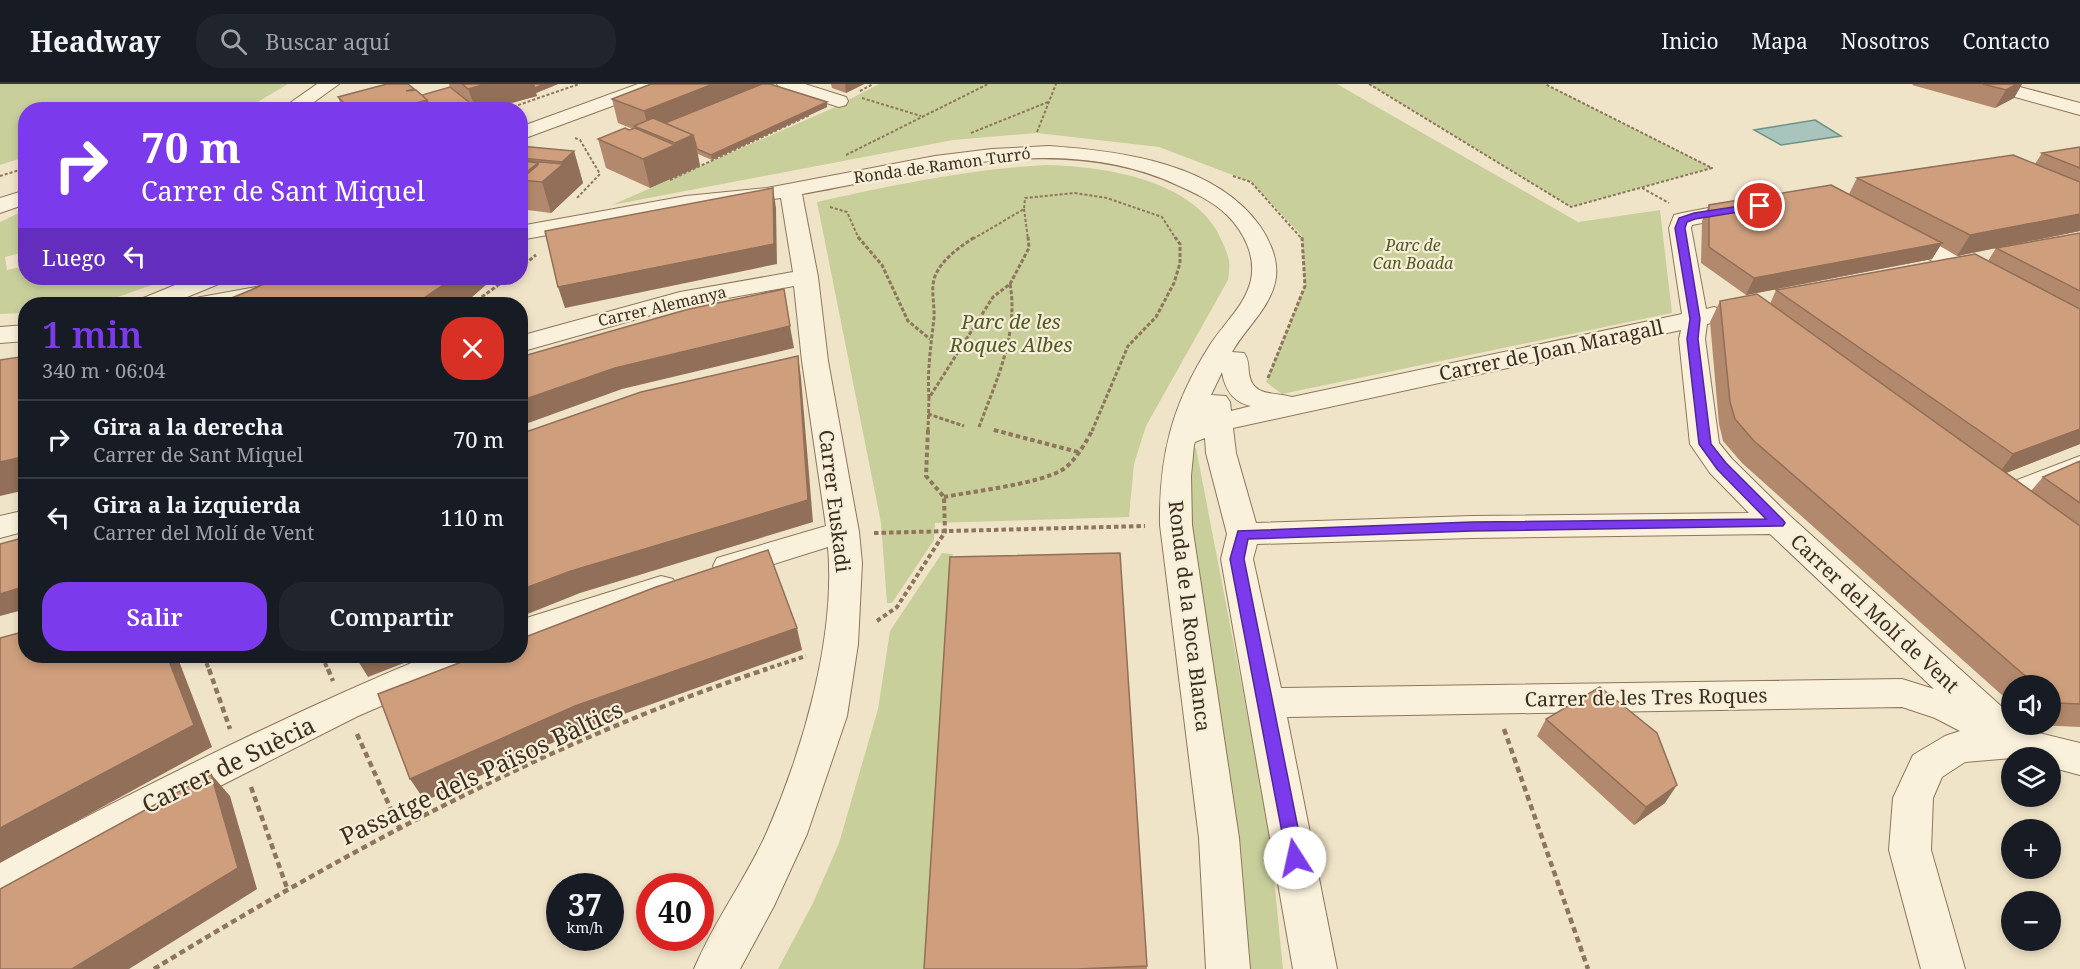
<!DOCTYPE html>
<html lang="es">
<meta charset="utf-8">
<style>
:root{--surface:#171b24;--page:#20242c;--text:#f1f3f6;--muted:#9ea1a6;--line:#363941;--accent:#7c3aed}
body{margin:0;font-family:"Noto Serif",serif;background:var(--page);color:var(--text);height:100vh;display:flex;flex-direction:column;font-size:22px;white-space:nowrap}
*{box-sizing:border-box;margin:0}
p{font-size:20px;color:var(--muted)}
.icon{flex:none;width:33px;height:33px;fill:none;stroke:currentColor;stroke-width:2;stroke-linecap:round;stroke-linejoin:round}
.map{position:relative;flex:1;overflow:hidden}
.drawer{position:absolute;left:18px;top:213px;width:510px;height:366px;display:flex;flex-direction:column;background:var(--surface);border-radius:24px;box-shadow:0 3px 9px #0003}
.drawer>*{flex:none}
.guide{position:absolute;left:18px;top:18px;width:510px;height:183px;border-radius:24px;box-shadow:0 3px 9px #0003;background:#7c3aed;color:#fff;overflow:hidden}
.tools{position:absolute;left:2001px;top:591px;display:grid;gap:12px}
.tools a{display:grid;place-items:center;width:60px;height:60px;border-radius:50%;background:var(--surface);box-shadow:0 3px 9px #0003;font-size:30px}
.speed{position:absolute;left:546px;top:789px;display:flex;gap:12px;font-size:30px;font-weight:700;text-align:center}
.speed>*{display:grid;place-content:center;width:78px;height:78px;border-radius:50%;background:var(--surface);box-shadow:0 3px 9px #0003;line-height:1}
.speed small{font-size:15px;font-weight:400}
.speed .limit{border:9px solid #d22;background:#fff;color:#111}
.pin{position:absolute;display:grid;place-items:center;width:51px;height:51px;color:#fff;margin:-26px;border:3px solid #fff;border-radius:50%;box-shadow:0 2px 6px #0007}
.me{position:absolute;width:66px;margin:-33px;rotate:350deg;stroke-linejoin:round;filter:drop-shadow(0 0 4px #0008)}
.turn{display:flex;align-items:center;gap:21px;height:126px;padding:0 24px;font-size:27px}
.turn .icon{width:78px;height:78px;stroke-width:2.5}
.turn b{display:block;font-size:42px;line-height:51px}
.then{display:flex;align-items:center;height:57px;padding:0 24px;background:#0003;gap:12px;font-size:22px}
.round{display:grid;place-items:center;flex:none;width:63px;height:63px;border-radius:24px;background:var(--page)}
.overview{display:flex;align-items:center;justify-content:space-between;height:102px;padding:0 24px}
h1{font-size:36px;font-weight:600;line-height:45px;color:var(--accent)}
.action{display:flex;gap:12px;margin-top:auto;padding:12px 24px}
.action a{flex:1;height:69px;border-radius:24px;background:var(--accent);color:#fff;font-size:24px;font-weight:600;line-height:69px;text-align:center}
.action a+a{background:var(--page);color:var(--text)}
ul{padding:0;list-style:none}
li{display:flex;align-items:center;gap:18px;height:78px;padding:0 24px;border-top:2px solid var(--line)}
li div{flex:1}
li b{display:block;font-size:22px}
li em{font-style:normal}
header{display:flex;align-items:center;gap:36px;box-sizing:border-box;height:84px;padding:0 30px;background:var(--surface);border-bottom:2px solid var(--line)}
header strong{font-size:28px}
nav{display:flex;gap:33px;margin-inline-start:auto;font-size:21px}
.search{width:420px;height:54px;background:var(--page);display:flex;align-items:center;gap:15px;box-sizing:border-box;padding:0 21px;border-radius:24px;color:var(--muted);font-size:22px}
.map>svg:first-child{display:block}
.green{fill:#c9cf9b}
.water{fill:#a9c4bc;stroke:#6f938a;stroke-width:1.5}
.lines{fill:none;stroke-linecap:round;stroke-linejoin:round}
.minor-casing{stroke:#8d765c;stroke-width:2}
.path-far3{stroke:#8d765c;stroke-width:2;stroke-dasharray:3 2;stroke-linecap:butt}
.path-far2{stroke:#8d765c;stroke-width:3;stroke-dasharray:4 2;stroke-linecap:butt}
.path-far1{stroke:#8d765c;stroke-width:4;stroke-dasharray:4.5 3;stroke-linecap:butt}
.path{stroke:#8d765c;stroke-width:4.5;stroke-dasharray:6 4;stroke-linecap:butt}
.minor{fill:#faf1dc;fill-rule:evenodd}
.wall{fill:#b2896c}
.shaded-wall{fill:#916f58}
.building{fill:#cf9f7d;stroke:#916f58;stroke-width:1.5}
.route{fill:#7c3aed;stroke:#51269a;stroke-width:1.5}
.labels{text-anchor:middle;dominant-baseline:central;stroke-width:4.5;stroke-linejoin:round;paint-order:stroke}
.far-street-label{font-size:16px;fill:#3d2e20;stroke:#f7eed8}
.far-park-label{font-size:16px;font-style:italic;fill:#4d5a26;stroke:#f7eed8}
.park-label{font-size:20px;font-style:italic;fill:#4d5a26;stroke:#f7eed8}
.street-label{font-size:20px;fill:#3d2e20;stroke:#f7eed8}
.near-street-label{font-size:24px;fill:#3d2e20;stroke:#f7eed8}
</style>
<header>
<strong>Headway</strong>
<div class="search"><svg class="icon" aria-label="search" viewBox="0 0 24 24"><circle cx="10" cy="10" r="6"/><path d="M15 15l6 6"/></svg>Buscar aquí</div>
<nav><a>Inicio</a><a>Mapa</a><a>Nosotros</a><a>Contacto</a></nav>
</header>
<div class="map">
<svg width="2080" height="885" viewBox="0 0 2080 885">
<rect width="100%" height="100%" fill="#f0e4c8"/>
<path class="green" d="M0,0h288l-42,25 -220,1 -1,47 -25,8z
M879,0h458l241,138 82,-12 12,103 -390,81 -16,-12 39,-96 -3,-50 -51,-54 -92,-35 -122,-14 -84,7 -341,65 221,-97z
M1369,0h176l167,84 -141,39z
M1046,81c58,1 151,15 176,76 7,16 9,20 6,39l-82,146 -12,38 -5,53 -194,6 -1,17 -42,63h-5l-6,-80 -64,-321c75,-17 152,-33 229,-37z
M25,126v42l-20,5 2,13 18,-4 1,12h145l-50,18 -32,8h-63l-1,9 -25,1v-92z
M1183,362l13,2 73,379 14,142h-34l-52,-328z
M942,469l11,1 -3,10 -25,405h-147l35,-66 26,-60 39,-134 12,-78z"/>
<path class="water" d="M1815,36l26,16 -60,9 -27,-15z"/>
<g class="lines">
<g class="minor-casing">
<path id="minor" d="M317,0h22l-36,26h-23z
M638,0h26l-3,4 -141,52v-13z
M777,0h28l41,13 2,4 -2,4 -7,2 -59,-19z
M1979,0h30l71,19v12l-98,-27z
M1049,62c72,5 166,17 211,80 10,15 18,33 16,51 -4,30 -30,50 -44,75l12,1c5,7 4,12 5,20 3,24 25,19 43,24l390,-83 -13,-86 5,-13 8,-2 63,-12 8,2 3,5 -3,5 -61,12 -1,3 15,81 8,-2 9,3 4,5 -4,5 -16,4 -2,15 14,104 13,16 57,56 223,201v8h9l6,6 53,13v32l-30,-8v-9h-38l-47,4 -23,15 -9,21 -2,52 34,119h-44l-32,-119 4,-52 20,-43 32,-19 15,-5 -25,-13 -33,-11 -615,10 50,252h-44l-72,-410 6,-25 -21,-81 -1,-15 -10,4 -1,3 -3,31 1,49 47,313 11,131h-44l-7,-131 -39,-313c-1,-69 12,-121 50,-180 14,-22 35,-39 41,-65 5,-24 -7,-48 -24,-65 -15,-14 -32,-22 -50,-30 -118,-55 -254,-12 -375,9l16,83 10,84 31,171 3,31 -4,81 -11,72 -40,118 -33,72 -34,63h-46c20,-48 52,-90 73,-137 36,-82 69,-195 61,-285l-99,31 -12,-4 -4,-8 4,-8 109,-32 -24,-165 -8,-75 -111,20 -163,46v-16l160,-44 113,-20 -12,-74 -95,12 -166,30v-14l166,-30 81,-8 168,-32 57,-7zM1681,246l-2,9 11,105 20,29 39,40 -277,3 -216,7 -20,-70 -3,-25zM1222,288c3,18 11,30 29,34l-20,5 -1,-9 -4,-6 -15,-1zM1770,450l164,155 -32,-10 -621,9 -28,-129 4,-15 215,-6z
M26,106v14l-26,9v-15z
M1898,142l8,2 87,46 3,5 -3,5 -9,2 -9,-2 -85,-46 -3,-5 3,-5z
M192,194h32l-3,5 -51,21h-32l3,-5z
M305,194h49l-3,5 -9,2 -104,19h-49l3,-5 9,-2z
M26,241v16l-26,2v-16z
M2080,372v21l-78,30 -11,-3 -4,-7 4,-7z
M26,426v21l-26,7v-22z
M661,492l12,3 5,9 -5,9 -153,49v-26z
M428,572h52l-6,10 -116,50 -201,102 -142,80 -15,5v-41c140,-74 281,-145 428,-206z"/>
</g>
<path class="path-far3" d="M1369,0l202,123 141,-39 -167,-84
M860,7l13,-7
M862,14l59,18
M504,26l75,-26
M1037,48l19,-48
M971,49l77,-31
M575,54l5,2 20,34 -24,25
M846,71l142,-71
M0,92l26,-8
M1233,92l18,6 51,57
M670,96l140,-65
M1642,104l27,15
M830,123l17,5 12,27
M1024,125l4,30
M973,155l51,-30 1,-11 50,-5 32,5 55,19 14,22"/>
<path class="path-far2" d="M858,153l24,28 26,56 22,18
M520,184l16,-13
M472,220l36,-26
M1268,294l37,-92 -3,-49
M929,314c-2,-27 2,-53 5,-80 1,-16 -5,-32 3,-46 8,-15 24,-26 38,-35
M928,330l36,12
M979,343c17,-46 40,-93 31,-143
M994,346l2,1
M928,347l1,-33 64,-101 17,-13 19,-36 -1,-11
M1092,347l36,-85 28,-29 18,-34 6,-20v-19l-5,-7"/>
<path class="path-far1" d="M994,346l84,22
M944,413c30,-6 94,-13 118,-27 13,-8 24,-28 31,-41
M874,449l271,-7
M877,537l20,-14 48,-75 -1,-35 -18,-21 2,-47
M204,572l5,14
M322,572l6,14
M763,586l43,-14"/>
<path class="path" d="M209,585l21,60
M328,585l5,12
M1504,645l84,240
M357,650l42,93
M251,703l36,101
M154,885c195,-119 395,-228 613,-300"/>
<use href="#minor" class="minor"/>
</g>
<path class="wall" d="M449,0h109l-22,9 1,3 -50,14h-144l-5,-13 76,-7 8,5 28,-8z
M831,0h33l-18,9 -14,-5z
M1913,0h109l-8,14 -19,10 -83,-23z
M612,15l215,8 -115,53 -14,-6 2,12 -50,22 -44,-20 -8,-29 35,-10 -15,-6z
M520,62l54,5 9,32 -32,30 -31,-4z
M2080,63v84l-84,17 84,-15v211l-74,29 25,18 12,-14 37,-16v266l-45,-2 -1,-1h16v-38h-38v18l-270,-241 -19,-22 -4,-17 -9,-102 10,-21 50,3 6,-14 212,-29 8,-13 -39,8 -17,-10 -8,13 -186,36 -45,-32 1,-42 7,-16 140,-11 8,-16 178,-14 7,-11z
M1546,635l119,84 -31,22 -97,-89z
M1147,882v3h-223z"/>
<path class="shaded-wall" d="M479,0h79l-22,9 1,3 -50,14h-21l9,-3 -7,-18z
M713,0h52l-116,46 -5,-19z
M845,0h19l-18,9z
M2017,0h5l-8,14 -19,10 11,-18z
M414,5l5,13 8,-2 4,10h-41l16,-19z
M827,18v5l-115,53 -1,-5z
M693,51l7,31 -50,22 -7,-29 32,-14v-2z
M574,67l9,32 -32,30 -9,-31 -22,-2v-14l18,-3 25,1 -1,-2z
M773,104l3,20 1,56 -212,44 -7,-21z
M2080,130v17l-123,25 13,-21z
M1942,159l-10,16 -186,36 8,-17z
M453,194h41l-30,26h-49z
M790,242l4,22 -172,41 -102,37v-25l95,-33z
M798,272l3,22 12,144 -233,71 -60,24v-27z
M2080,345v15l-84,33 17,-23z
M26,372v34l-26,6v-34z
M26,502v23l-26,7v-22z
M797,544l5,22 -217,78 -160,73 -15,-22 165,-73z
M167,572h10l35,91 -212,116v-35z
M355,572h67l-54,21z
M211,690l19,22 27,93 -128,80h-57z
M1677,701l-12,18 -31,22 12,-18z"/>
<path class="building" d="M387,0h21l6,5 -8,2 10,-1 11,10 -37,10h-39l-13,-13z
M462,0h24l-18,5z
M533,0h11l-9,4z
M651,0h62l-69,27 -32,-12z
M762,0h8l57,18 -116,53 -14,-6 -4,-14 -28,-12z
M1983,0h34l-11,6z
M450,3l25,20 -9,3h-35l-4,-10 -5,-5z
M653,34l40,17 -18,8 -41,-17z
M625,44l4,2 6,-2 40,17 -32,14 -45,-20z
M520,62l54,5 -12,11 -42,-4z
M2080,63v21l-38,-15z
M2013,71l67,27v32l-110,21 -113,-57z
M520,76l43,4 -21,18 -22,-2 18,-15v-2l-14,-2 -4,3z
M524,77l14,2 -18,14v-13z
M1831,101l111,58 -188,35 -45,-31v-42z
M773,104l1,56 -216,43 -13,-56z
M2080,149v58l-84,-43z
M1975,170l105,55v120l-67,25 -237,-164z
M276,194h177l-38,26h-198l34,-14z
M784,205l6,37 -175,42 -95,33v-44l169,-48z
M1757,210l323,232v178l-23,-1 -7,-6v-11h-13l-283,-245 -19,-22 -5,-17 -10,-101z
M26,272v100l-26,6v-102z
M798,272l10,144 -237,71 -51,19v-156l121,-42z
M2080,377v42l-37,-26z
M26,453v49l-26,8v-50z
M768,466l29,78 -222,78 -165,73 -32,-85 99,-38h43v-17l136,-52z
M1120,469l27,413 -70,3h-153l26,-412z
M26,547v25h141l27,69 -194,103v-190z
M1600,603l57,46 20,52 -31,22 -100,-88z
M211,690l27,94 -166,101h-72v-80z"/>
<path class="route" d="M1760,119l3,1v4l-68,11 -8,3 -2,6 15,91 -2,20 13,105 15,19 57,57 2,3 -2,3 -311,5 -224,8 -4,20 60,299 -3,6 -6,2 -7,-2 -58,-305 8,-28 234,-9 294,-3 -49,-50 -18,-25 -12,-105 3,-20 -15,-91 4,-10 15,-5z"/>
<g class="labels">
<g class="far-street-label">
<text transform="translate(942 81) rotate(-8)">Ronda de Ramon Turró</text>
<text transform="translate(662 222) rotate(-13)">Carrer Alemanya</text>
</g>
<g class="far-park-label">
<text x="1413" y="161">Parc de<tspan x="1413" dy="18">Can Boada</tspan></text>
</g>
<g class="park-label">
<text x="1011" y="237">Parc de les<tspan x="1011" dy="23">Roques Albes</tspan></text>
</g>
<g class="street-label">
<text transform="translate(1551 266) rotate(-12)">Carrer de Joan Maragall</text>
<text transform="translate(835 417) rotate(83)">Carrer Euskadi</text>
<text transform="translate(1875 529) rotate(43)">Carrer del Molí de Vent</text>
<text transform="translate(1190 532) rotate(83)">Ronda de la Roca Blanca</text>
<text transform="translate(1646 613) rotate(-1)">Carrer de les Tres Roques</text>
</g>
<g class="near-street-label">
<text transform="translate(228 680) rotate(-26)">Carrer de Suècia</text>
<text transform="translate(481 688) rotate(-25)">Passatge dels Països Bàltics</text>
</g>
</g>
</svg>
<div class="tools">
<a><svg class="icon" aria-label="sound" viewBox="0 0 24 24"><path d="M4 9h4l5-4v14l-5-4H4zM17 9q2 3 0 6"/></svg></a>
<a><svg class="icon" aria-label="layers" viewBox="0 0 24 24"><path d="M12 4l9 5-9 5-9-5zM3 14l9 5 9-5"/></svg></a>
<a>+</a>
<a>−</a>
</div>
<div class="speed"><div>37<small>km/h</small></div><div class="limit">40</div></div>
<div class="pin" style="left:1760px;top:122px;background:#d93025"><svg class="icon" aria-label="arrive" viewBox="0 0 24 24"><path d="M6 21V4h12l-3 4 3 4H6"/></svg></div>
<svg class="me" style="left:1295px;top:774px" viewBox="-20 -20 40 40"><circle r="19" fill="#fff"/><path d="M0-13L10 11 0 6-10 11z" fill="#7c3aed"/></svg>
<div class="guide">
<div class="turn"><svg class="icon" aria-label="right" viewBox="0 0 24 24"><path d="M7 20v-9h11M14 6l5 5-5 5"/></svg><div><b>70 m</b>Carrer de Sant Miquel</div></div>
<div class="then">Luego<svg class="icon" aria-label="left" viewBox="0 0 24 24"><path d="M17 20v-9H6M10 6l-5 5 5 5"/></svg></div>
</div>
<section class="drawer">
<div class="overview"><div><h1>1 min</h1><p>340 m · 06:04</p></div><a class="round" style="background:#d93025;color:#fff"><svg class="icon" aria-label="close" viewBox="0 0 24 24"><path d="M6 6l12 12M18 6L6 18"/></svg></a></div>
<ul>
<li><svg class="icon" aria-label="right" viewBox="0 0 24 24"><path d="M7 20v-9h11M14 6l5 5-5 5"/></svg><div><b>Gira a la derecha</b><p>Carrer de Sant Miquel</p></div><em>70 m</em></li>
<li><svg class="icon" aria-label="left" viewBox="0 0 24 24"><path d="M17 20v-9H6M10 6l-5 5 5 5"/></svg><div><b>Gira a la izquierda</b><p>Carrer del Molí de Vent</p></div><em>110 m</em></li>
</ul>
<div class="action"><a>Salir</a><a>Compartir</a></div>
</section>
</div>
